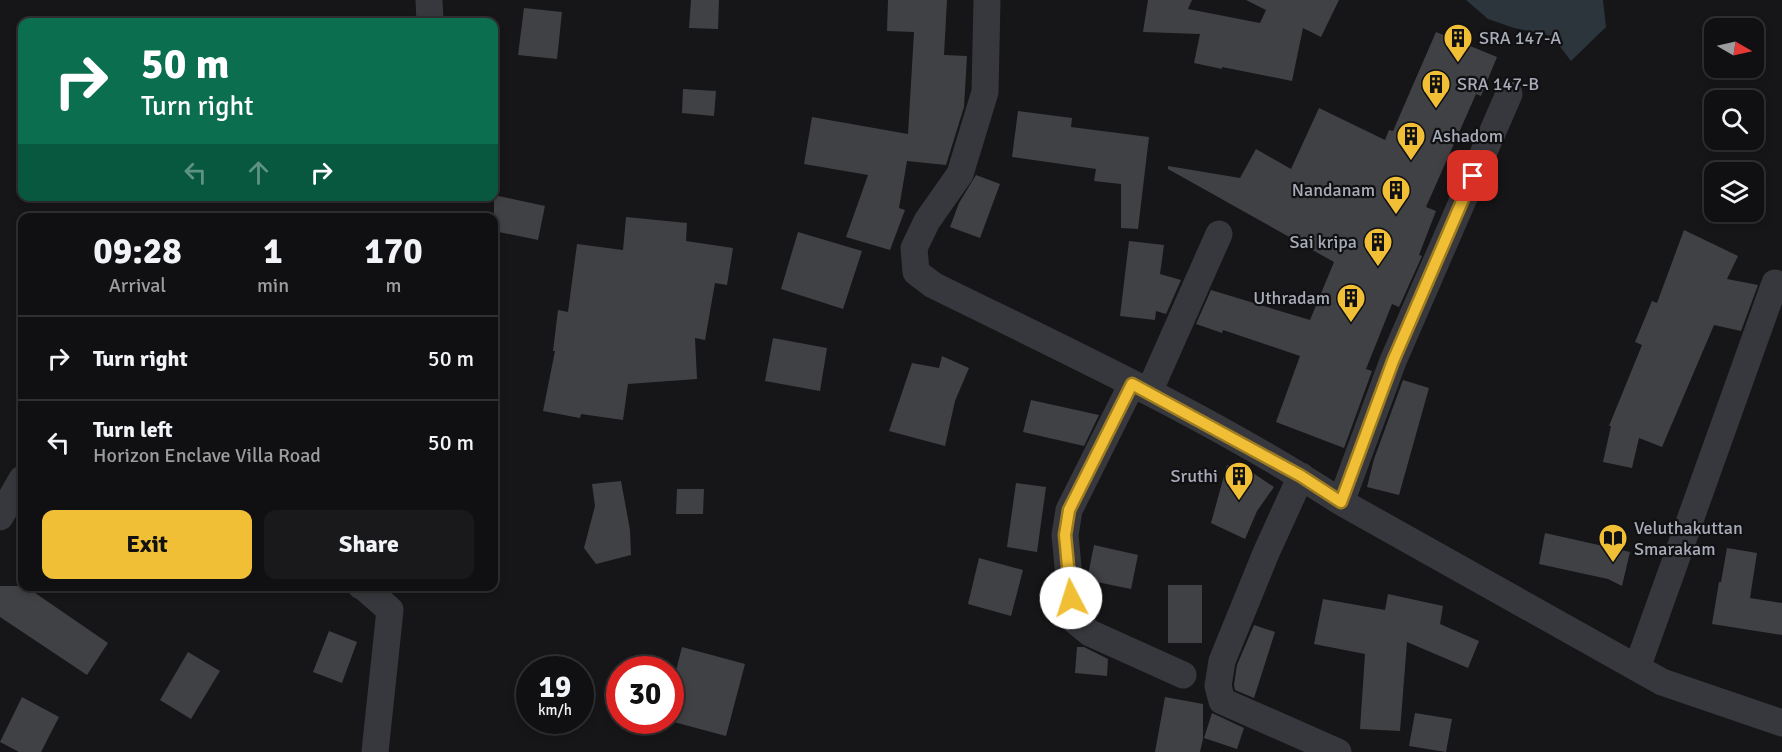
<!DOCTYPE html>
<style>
:root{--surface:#101012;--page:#19191b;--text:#f1f3f6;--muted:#9c9d9f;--line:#303032;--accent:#f1bf35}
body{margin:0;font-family:Signika,sans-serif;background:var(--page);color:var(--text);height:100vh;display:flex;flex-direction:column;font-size:22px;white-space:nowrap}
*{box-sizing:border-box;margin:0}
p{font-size:20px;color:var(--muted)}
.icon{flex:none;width:33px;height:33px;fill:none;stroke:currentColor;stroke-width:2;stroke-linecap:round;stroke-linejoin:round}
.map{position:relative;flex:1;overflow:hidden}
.panel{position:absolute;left:18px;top:213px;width:480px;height:378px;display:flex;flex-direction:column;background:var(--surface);border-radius:12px;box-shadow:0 3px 9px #0003,0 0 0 2px var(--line)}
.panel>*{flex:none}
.top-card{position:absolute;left:18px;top:18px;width:480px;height:183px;border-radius:12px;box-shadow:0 3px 9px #0003,0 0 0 2px var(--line);background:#0b6e4f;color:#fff;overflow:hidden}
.needle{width:39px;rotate:99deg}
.controls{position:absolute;left:1704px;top:18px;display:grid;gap:12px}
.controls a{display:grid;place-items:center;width:60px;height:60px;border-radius:12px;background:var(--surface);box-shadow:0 3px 9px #0003,0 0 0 2px var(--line);font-size:30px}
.speed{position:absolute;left:516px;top:656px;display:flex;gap:12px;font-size:30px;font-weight:700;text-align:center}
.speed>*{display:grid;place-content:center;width:78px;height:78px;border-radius:50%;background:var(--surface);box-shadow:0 3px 9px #0003,0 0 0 2px var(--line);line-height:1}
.speed small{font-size:15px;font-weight:400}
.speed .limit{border:9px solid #d22;background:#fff;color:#111}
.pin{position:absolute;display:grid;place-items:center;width:51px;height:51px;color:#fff;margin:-26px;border-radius:12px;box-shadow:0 3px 9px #0006}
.me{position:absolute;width:66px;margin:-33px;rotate:355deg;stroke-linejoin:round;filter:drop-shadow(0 0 4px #0008)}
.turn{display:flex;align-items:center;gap:21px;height:126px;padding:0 24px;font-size:27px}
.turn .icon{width:78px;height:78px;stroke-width:2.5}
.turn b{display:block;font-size:42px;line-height:51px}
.lanes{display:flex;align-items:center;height:57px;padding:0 24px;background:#0003;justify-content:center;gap:30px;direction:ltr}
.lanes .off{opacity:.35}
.eta{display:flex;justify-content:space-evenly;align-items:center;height:102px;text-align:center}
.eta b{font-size:36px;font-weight:700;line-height:42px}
.primary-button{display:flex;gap:12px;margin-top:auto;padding:12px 24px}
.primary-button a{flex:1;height:69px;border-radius:12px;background:var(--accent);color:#111;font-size:24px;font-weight:700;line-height:69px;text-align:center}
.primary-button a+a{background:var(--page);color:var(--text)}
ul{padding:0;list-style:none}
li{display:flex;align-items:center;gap:18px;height:84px;padding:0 24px;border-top:2px solid var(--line)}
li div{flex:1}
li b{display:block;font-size:22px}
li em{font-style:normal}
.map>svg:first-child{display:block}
.water{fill:#2c343c}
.building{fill:#404145}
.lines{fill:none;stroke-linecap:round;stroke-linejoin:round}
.minor{stroke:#37383d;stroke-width:27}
.route-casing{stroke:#9d7c22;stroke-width:15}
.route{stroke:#f1bf35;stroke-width:10}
.labels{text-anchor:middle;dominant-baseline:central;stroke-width:4.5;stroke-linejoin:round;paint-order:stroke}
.poi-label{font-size:18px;fill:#a8acb8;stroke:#111113;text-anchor:start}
</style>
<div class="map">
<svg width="1782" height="752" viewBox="0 0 1782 752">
<rect width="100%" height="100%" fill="#161618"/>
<path class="water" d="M1466,0h137l3,27 -35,34 -19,-25 -38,-8 -26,-9z"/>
<path class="building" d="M691,0h28l-1,29 -29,-1z
M888,0h59l-3,55 23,1 -3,51 -18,58 -39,-4 -8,47 6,2 -15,40 -44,-13 22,-62 -64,-11 8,-47 96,17 6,-102 -27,-1z
M1148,0h44l-4,9 72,14 6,-13 -20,-10h93l-18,37 -18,-9 -11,53 -70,-14v2l-28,-6 6,-29 -57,-2z
M524,8l38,4 -5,47 -39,-4z
M1436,32l61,25 -16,39 -5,-2 -50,113 10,4 -17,44 3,1 -23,51 -7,-3 -26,65 6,2 -28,77 -68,-26 24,-66 -77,-26 -1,3 -26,-9 15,-34 99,30 24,-58 -166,-93v-3l72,12 16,-29 35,20 28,-61 66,32 4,-10 4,1z
M683,89l33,2 -2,25 -32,-3z
M1018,111l54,7 -1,9 78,10 -11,92 -17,-1v-44l-27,-3 2,-12 -84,-12z
M976,175l24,9 -20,54 -30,-11 9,-24z
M494,195l51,11 -7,34 -44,-9z
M626,217l61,6 -1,18 47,7 -6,37 -12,-2 -10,57 -10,-2 2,41 -69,5 -5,36 -42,-6 -1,4 -37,-7 12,-60h-2l5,-41 10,2 9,-68 46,6z
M1684,230l54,26 -11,23 31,6 -17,46 -27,-6 -52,122 -23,-9 -7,30 -29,-6 8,-36h-2l33,-81 -7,-3 17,-41 5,2z
M798,232l64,19 -19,58 -62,-20z
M1129,241l35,4 -4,29 21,6 -15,34 -10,-3 -1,9 -35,-4z
M773,338l54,10 -7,43 -55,-10z
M942,356l27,12 -14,33 -10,45 -56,-15 23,-68 27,5z
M1403,380l26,8 -30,107 -32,-8 7,-28z
M1031,400l68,15 -15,31 -61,-14z
M1227,465l20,4 27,18 -17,24 -12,28 -34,-16z
M621,481l9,49 1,25 -35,9 -12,-16 11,-42 -3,-22z
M1016,483l30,4 -9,65 -30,-5z
M677,489h27l-1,25h-27z
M1545,533l85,19 -8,34 -14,-7 -69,-15z
M1094,545l44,10 -7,34 -44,-9z
M1727,548l30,5 -7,45 32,5v32l-70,-11 7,-42h2z
M979,558l44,12 -12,46 -43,-12z
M1168,585h34v58h-34z
M0,586h25l83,57 -21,32 -87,-58z
M1388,594l55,12 -3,18 39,17 -11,27 -61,-26 -7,89 -40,-2 5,-75 -51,-10 9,-45 62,11z
M1254,625l21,7 -21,66 -19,-8 -1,-5 3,-20z
M329,631l28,11 -15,41 -29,-11z
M682,647l63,17 -19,72 -56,-15v-39h3z
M1077,647h7l24,12 -1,17 -32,-3z
M188,652l32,19 -29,48 -31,-19z
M22,697l37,20 -18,35h-22l-19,-10z
M1165,697l38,7v35l-3,13h-45z
M1212,713l32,15 -7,21 -33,-11z
M1415,713l37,6 -6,33 -37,-6z"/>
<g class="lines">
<path class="minor" d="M429,0l1,21
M987,0l-2,92 -25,82 -33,47 -13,27 2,24 17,13c138,68 279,133 408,217l321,180 120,41
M1132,384l-63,126 -4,25 8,84 17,14 93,42
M1149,392l70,-158
M1301,476l-35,77 -44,108 -4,25 4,15 116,51
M1341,502l52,-141 116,-267
M0,517l22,-38
M361,586l4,2 25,22 -15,142
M1637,668l138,-385"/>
</g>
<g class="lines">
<g class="route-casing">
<path id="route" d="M1071,598l-6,-63 4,-25 63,-126 169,92 40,26 52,-141 80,-185"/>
</g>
<use href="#route" class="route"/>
</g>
<defs>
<g id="building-pin" transform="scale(1.5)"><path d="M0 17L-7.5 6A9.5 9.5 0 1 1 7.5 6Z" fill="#f1bf35" stroke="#111113"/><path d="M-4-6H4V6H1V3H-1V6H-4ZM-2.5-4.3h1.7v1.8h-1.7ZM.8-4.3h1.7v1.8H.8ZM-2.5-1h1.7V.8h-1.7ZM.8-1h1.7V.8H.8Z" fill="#111"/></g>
<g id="library-pin" transform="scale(1.5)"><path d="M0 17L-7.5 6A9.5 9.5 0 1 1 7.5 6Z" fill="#f1bf35" stroke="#111113"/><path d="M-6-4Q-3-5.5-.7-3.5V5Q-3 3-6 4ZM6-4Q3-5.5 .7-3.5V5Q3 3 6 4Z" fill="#111"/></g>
</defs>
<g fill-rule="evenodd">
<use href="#building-pin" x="1458" y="38"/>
<use href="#building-pin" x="1436" y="84"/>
<use href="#building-pin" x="1411" y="136"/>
<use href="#building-pin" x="1396" y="190"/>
<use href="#building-pin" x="1378" y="242"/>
<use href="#building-pin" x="1351" y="298"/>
<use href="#building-pin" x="1239" y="476"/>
<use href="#library-pin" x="1613" y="538"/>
</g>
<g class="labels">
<g class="poi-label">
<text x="1479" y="38">SRA 147-A</text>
<text x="1457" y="84">SRA 147-B</text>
<text x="1432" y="136">Ashadom</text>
<text x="1375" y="190" text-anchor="end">Nandanam</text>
<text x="1357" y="242" text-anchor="end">Sai kripa</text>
<text x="1330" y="298" text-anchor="end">Uthradam</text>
<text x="1218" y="476" text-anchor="end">Sruthi</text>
<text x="1634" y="528">Veluthakuttan<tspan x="1634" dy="21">Smarakam</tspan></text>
</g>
</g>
</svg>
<div class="controls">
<a><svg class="needle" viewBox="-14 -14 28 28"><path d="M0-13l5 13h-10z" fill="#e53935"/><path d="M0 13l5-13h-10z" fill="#9c9d9f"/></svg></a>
<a><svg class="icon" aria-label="search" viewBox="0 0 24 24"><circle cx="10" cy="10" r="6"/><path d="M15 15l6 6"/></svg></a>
<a><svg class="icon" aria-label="layers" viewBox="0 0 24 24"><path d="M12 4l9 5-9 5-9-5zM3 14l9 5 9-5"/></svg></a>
</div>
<div class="speed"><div>19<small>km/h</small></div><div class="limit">30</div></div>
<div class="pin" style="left:1473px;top:176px;background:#d93025"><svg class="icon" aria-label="arrive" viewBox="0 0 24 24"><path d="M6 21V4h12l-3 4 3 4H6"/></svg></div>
<svg class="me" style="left:1071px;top:598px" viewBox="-20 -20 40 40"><circle r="19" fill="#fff"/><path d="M0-13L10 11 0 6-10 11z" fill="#f1bf35"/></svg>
<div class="top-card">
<div class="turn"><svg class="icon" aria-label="right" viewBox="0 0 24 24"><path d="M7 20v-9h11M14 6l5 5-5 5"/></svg><div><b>50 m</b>Turn right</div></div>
<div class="lanes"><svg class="icon off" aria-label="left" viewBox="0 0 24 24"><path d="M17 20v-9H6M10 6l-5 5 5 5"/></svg><svg class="icon off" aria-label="ahead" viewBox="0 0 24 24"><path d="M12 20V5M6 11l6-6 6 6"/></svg><svg class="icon" aria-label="right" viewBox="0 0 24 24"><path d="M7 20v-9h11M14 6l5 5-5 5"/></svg></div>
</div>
<section class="panel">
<div class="eta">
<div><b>09:28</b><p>Arrival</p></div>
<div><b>1</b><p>min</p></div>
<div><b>170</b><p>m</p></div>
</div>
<ul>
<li><svg class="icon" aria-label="right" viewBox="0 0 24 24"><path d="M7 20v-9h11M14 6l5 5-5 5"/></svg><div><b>Turn right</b></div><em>50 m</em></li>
<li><svg class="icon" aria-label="left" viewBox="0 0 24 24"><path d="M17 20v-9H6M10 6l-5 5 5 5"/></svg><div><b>Turn left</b><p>Horizon Enclave Villa Road</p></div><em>50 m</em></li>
</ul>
<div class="primary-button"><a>Exit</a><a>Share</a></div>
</section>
</div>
